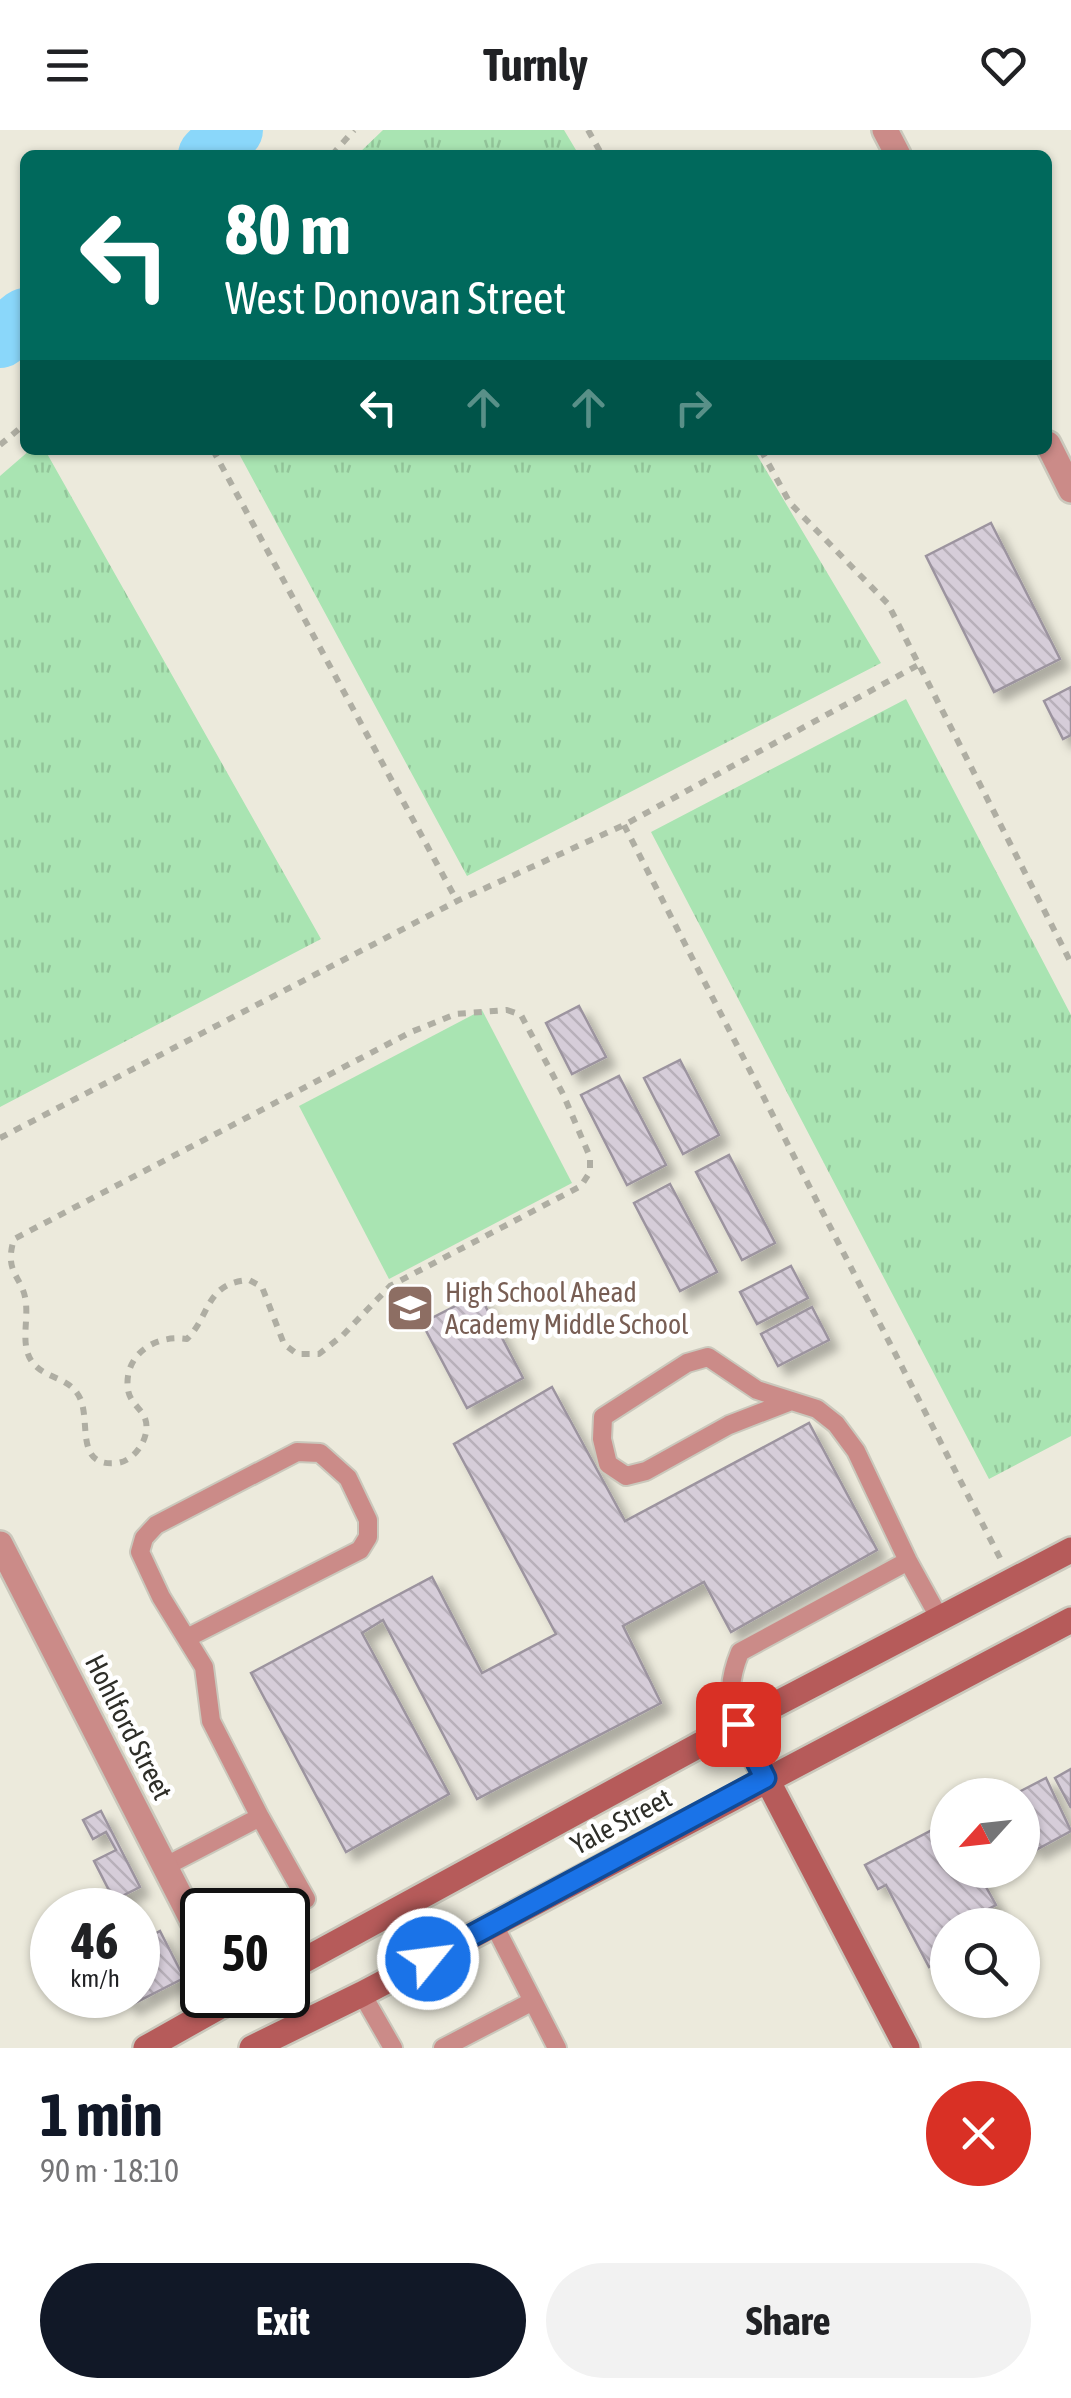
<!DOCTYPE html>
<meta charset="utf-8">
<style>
:root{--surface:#fff;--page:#f2f2f2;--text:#202124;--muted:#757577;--accent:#111827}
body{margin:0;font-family:"Asap Condensed",sans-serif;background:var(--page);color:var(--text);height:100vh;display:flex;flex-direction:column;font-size:38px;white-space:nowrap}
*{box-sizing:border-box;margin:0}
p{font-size:32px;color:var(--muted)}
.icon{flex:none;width:55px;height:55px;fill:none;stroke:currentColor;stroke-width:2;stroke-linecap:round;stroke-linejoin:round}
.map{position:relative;height:1918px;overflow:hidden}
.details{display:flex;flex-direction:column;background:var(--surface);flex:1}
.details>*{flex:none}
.banner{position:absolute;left:20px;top:20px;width:1032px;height:305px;border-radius:15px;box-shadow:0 2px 8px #0004;background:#00695c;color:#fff;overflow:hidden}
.needle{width:65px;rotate:243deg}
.tools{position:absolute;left:930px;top:1648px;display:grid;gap:20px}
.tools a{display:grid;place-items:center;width:110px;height:110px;border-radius:50%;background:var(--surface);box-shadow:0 2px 8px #0004;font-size:50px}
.speed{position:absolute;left:30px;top:1758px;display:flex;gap:20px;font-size:50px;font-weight:700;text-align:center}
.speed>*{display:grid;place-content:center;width:130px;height:130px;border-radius:50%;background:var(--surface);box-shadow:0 2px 8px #0004;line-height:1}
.speed small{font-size:25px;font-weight:400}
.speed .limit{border:5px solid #111;border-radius:15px;background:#fff;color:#111}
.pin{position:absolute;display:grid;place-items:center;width:85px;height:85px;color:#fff;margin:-42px;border-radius:20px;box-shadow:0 5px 15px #0006}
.me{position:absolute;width:110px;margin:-55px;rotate:61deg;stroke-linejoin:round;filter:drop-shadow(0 0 8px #0008)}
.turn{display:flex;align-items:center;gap:35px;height:210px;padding:0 40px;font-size:45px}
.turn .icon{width:130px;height:130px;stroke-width:2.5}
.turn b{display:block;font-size:70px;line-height:85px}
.lanes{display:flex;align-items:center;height:95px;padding:0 40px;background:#0003;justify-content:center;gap:50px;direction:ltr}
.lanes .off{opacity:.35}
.round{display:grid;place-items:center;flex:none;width:105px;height:105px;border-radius:52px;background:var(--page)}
.headline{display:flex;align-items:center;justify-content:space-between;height:170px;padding:0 40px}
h1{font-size:60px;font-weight:700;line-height:75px;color:var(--accent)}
.button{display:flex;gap:20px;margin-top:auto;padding:20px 40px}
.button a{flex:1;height:115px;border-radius:60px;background:var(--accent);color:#fff;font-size:40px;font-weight:700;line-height:115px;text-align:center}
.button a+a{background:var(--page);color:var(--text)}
header{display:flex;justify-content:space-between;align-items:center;height:130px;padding:0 40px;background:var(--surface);font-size:45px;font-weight:700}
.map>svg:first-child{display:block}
.grass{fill:url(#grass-tufts)}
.pitch{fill:#a9e4b2}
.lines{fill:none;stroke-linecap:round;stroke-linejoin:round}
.river{stroke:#8ad7fa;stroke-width:60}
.building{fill:url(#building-back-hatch);stroke:#9c949f;stroke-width:2.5;filter:url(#shadow)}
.lane-casing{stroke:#cac8bc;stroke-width:22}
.street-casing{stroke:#cac8bc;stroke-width:30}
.secondary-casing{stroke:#cac8bc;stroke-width:30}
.path{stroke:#afaea3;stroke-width:6;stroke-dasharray:8 8;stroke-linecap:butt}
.lane{stroke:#cb8b88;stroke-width:18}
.street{stroke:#cb8b88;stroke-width:25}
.secondary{stroke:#b65b5a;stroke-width:25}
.route-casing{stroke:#114b97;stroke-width:25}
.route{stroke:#1a73e8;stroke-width:18}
.labels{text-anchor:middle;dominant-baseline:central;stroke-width:9;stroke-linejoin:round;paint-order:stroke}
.education-label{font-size:28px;fill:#785e54;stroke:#fff;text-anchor:start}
.street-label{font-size:28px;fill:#2e2e28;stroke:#fff}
</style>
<header><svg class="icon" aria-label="menu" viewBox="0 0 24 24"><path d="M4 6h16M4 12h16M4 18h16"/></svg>Turnly<svg class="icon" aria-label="heart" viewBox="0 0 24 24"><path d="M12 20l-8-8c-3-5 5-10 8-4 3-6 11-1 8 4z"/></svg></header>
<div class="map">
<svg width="1071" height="1918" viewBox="0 0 1071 1918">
<defs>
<pattern id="grass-tufts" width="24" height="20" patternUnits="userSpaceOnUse" patternTransform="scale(2.5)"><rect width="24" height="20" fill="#a9e4b2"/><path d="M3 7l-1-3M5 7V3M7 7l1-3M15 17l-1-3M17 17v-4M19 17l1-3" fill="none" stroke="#92c499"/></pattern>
<pattern id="building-back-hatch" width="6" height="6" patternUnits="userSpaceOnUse" patternTransform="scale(2.5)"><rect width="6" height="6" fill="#d6cdd9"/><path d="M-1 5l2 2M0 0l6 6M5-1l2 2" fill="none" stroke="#b8b0ba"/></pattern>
<filter id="shadow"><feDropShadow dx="9" dy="9" stdDeviation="5" flood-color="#0004"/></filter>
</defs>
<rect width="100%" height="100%" fill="#eceadc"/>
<path class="grass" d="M383,0h181l15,25h-222z
M30,320h15l276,489 -321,168v-631z
M237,320h517l127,213 -414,213z
M906,569l165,316v421l-82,43 -338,-647z"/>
<path class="pitch" d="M482,880l90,173 -183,96 -90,-173z"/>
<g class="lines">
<path class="river" d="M208,25l25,-25
M0,208l25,-20"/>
</g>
<path class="building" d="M991,393l69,136 -66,33 -68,-136z
M1071,557v48l-8,4 -19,-38z
M579,876l27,51 -34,17 -26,-51z
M680,930l39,75 -36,19 -39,-76z
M619,946l47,89 -39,20 -46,-90z
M729,1025l46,88 -33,17 -46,-88z
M670,1054l47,88 -37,19 -46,-88z
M791,1136l17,32 -51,26 -17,-32z
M479,1164l44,84 -56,30 -45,-85z
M812,1177l17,33 -51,26 -17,-32z
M552,1257l73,134 184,-98 68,127 -146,82 -27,-50 -81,44 38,77 -184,96 -94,-179 -21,13 87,161 -103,58 -95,-179 181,-96 50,96 74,-39 -102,-190z
M1071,1639v39l-16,-30z
M1046,1648l25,53 -37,20 -12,-22v-34h-9z
M101,1681l39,76 -26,13 -20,-39 22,-11 -10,-18 -13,7 -10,-19z
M936,1698l12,21v21h20l6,11 7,-3 15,27 -25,13 4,7h-27v32l-19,10 -43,-82 -8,4 -13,-24z
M160,1801l24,47 -55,28 -5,-11h14v-52z"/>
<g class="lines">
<g class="lane-casing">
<path id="lane" d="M791,1271l-62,24 -83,46 -20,5 -18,-12 -6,-25 1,-22 84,-54 21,-6 49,33 60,19 19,15 20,27 52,110 32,58
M738,1594c-10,-27 -9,-45 2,-72l168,-91
M260,1687l46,82
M166,1736l94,-49 -49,-96 -7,-54 -43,-70 -21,-45 4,-14 12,-13 141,-73 23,1 28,25 20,42v17l-8,13 -173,88
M493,1793l64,125
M362,1864l31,54
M443,1918l90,-47"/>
</g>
<g class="street-casing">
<path id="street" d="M885,0l13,25
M1048,314l23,46
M0,1414l202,395"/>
</g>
<g class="secondary-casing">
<path id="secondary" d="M738,1594l169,324
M288,1839l450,-245 333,-174
M146,1918l94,-53
M252,1918l110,-54 709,-374"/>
</g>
<path class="path" d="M588,0l14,25
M332,25l22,-25
M0,315l25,-21
M213,320l244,451
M761,320l29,53 98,101 183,359
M624,695l376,733
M507,880l14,5 42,79 27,63v15l-9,14 -191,100 -47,49 -24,19h-22l-13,-10 -22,-57 -13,-7c-44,3 -38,35 -62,59 -32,-5 -64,16 -59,51 2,12 11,17 16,26 9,18 -8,45 -27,47 -46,5 -23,-48 -40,-70 -11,-16 -32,-15 -44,-30 -13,-16 -5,-40 -7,-59 -2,-28 -23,-29 -12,-65l397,-207 45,-18z
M0,1008l457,-237 167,-76 296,-161"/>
<use href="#lane" class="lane"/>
<use href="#street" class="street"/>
<use href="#secondary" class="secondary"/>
</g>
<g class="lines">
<g class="route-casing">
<path id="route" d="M428,1829l337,-181 -27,-54"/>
</g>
<use href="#route" class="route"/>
</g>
<defs>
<g id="school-square" transform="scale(2.5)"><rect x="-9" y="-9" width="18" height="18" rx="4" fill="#8d6e63" stroke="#fff"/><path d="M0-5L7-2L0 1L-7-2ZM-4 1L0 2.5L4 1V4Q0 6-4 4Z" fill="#fff"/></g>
</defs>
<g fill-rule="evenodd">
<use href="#school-square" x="410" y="1178"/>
</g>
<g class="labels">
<g class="education-label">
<text x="445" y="1162">High School Ahead<tspan x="445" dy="32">Academy Middle School</tspan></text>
</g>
<g class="street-label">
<text transform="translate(129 1597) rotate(63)">Hohlford Street</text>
<text transform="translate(621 1691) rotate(-28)">Yale Street</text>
</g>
</g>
</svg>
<div class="tools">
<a><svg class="needle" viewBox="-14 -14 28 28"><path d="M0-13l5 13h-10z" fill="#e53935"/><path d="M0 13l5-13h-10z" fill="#757577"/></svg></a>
<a><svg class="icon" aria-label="search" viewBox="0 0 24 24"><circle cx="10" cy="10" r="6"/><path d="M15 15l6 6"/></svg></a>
</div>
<div class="speed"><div>46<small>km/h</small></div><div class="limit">50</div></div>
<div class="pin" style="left:738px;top:1594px;background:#d93025"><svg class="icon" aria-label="arrive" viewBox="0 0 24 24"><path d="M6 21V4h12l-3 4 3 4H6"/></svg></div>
<svg class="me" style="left:428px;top:1829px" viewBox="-20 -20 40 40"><circle r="17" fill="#1a73e8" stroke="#fff" stroke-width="3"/><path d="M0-11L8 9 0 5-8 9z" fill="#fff"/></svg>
<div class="banner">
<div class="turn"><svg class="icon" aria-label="left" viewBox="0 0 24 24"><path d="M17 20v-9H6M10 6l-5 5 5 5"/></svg><div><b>80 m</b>West Donovan Street</div></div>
<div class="lanes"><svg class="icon" aria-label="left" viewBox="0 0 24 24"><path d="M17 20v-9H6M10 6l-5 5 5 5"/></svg><svg class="icon off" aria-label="ahead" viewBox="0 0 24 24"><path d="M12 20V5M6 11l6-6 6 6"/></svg><svg class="icon off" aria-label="ahead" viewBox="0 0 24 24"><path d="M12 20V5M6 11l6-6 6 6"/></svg><svg class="icon off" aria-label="right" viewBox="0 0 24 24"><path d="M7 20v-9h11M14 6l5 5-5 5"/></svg></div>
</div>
</div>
<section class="details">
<div class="headline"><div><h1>1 min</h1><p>90 m · 18:10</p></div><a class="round" style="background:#d93025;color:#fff"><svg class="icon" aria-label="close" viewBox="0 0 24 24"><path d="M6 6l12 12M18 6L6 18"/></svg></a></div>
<div class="button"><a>Exit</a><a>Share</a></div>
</section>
